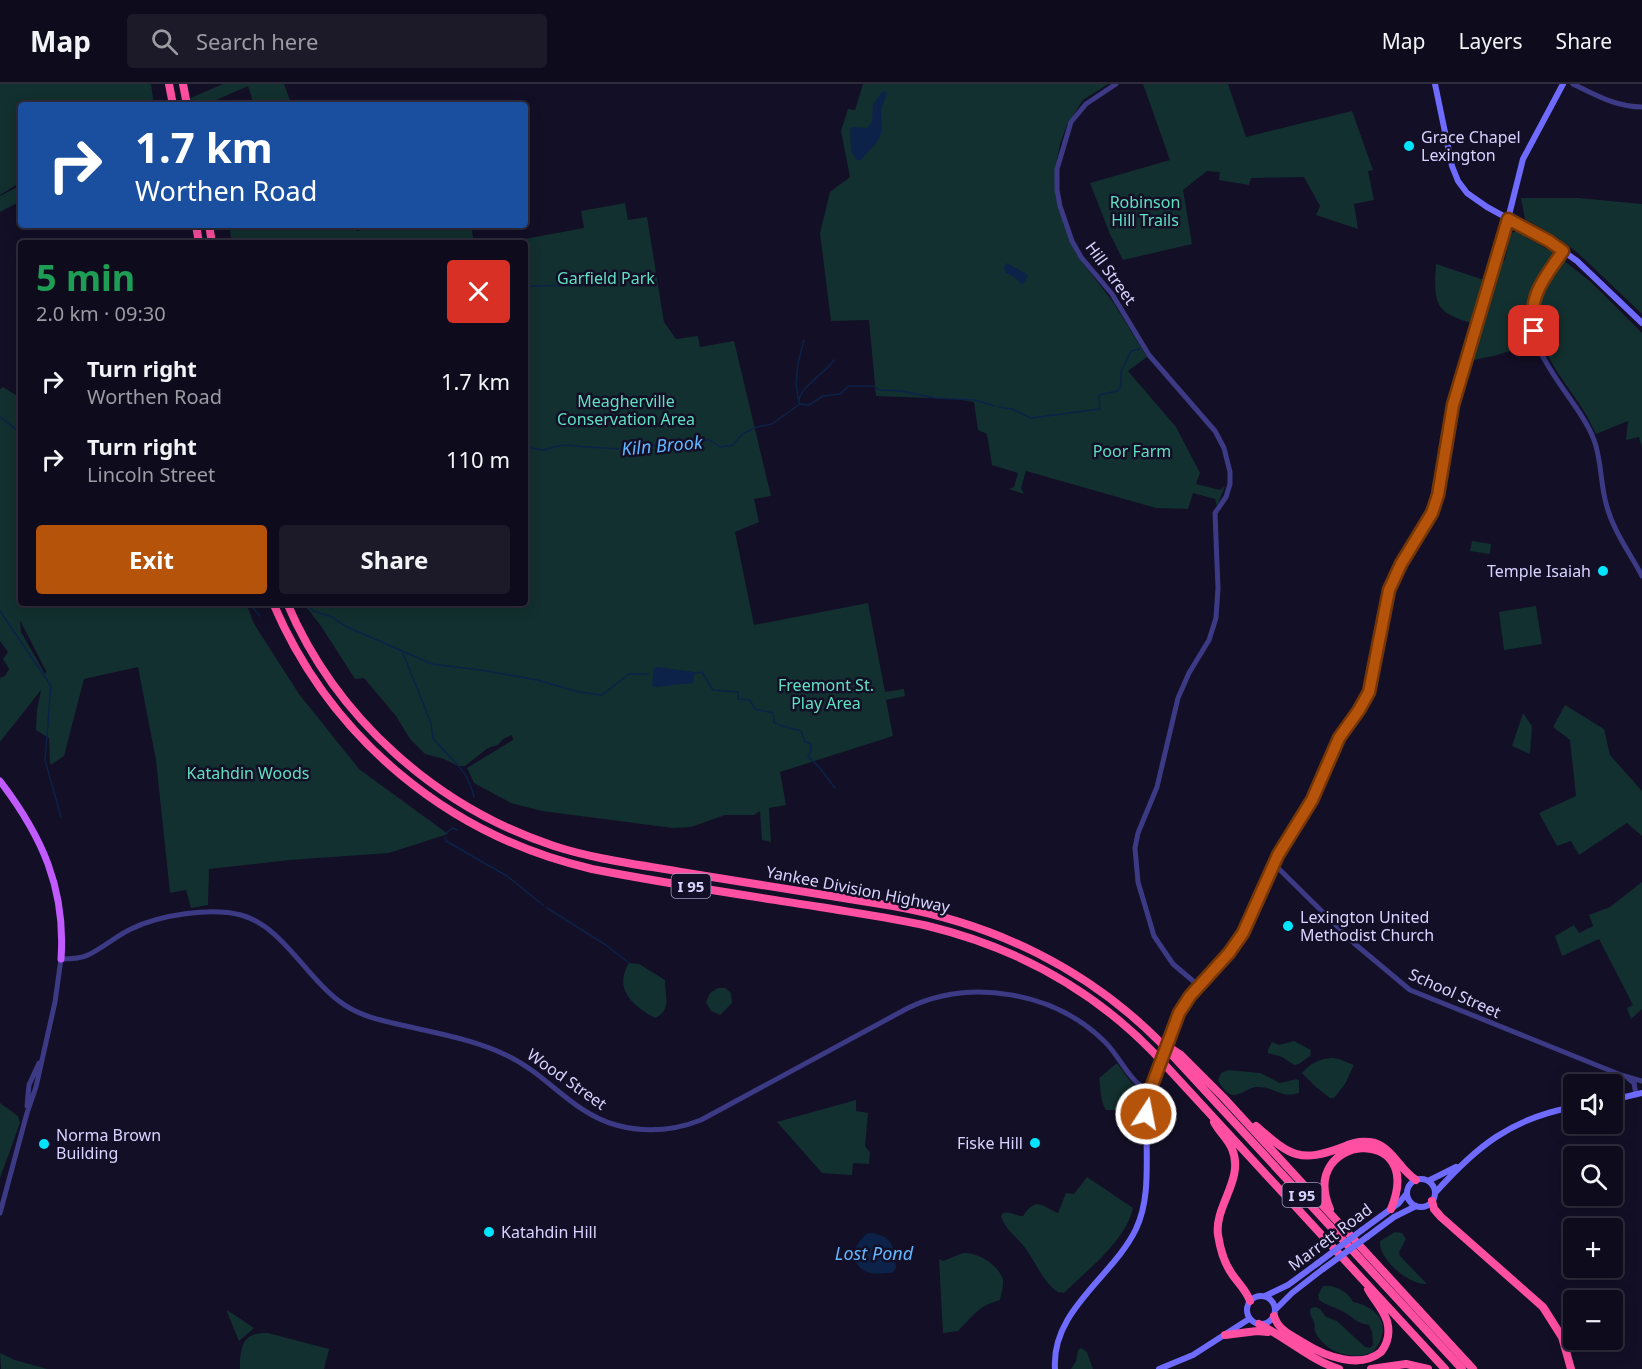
<!DOCTYPE html>
<meta charset="utf-8">
<style>
:root{--surface:#0e0b1c;--page:#1c1929;--text:#f1f3f6;--muted:#9b9ba3;--line:#2e2b3b;--accent:#b45309}
body{margin:0;font-family:"Noto Sans",sans-serif;background:var(--page);color:var(--text);height:100vh;display:flex;flex-direction:column;font-size:22px;white-space:nowrap}
*{box-sizing:border-box;margin:0}
p{font-size:20px;color:var(--muted)}
.icon{flex:none;width:33px;height:33px;fill:none;stroke:currentColor;stroke-width:2;stroke-linecap:round;stroke-linejoin:round}
.map{position:relative;flex:1;overflow:hidden}
.panel{position:absolute;left:18px;top:156px;width:510px;height:366px;display:flex;flex-direction:column;background:var(--surface);border-radius:6px;box-shadow:0 3px 15px #0003,0 0 0 2px var(--line)}
.panel>*{flex:none}
.guide{position:absolute;left:18px;top:18px;width:510px;height:126px;border-radius:6px;box-shadow:0 3px 15px #0003,0 0 0 2px var(--line);background:#1a4fa0;color:#fff;overflow:hidden}
.controls{position:absolute;left:1563px;top:990px;display:grid;gap:12px}
.controls a{display:grid;place-items:center;width:60px;height:60px;border-radius:6px;background:var(--surface);box-shadow:0 3px 15px #0003,0 0 0 2px var(--line);font-size:30px}
.pin{position:absolute;display:grid;place-items:center;width:51px;height:51px;color:#fff;margin:-26px;border-radius:12px;box-shadow:0 3px 9px #0006}
.me{position:absolute;width:66px;margin:-33px;rotate:11deg;stroke-linejoin:round;filter:drop-shadow(0 0 4px #0008)}
.turn{display:flex;align-items:center;gap:21px;height:126px;padding:0 18px;font-size:27px}
.turn .icon{width:78px;height:78px;stroke-width:2.5}
.turn b{display:block;font-size:42px;line-height:51px}
.round{display:grid;place-items:center;flex:none;width:63px;height:63px;border-radius:6px;background:var(--page)}
.headline{display:flex;align-items:center;justify-content:space-between;height:102px;padding:0 18px}
h1{font-size:36px;font-weight:700;line-height:45px;color:#1e9e55}
.action{display:flex;gap:12px;margin-top:auto;padding:12px 18px}
.action a{flex:1;height:69px;border-radius:6px;background:var(--accent);color:#fff;font-size:24px;font-weight:700;line-height:69px;text-align:center}
.action a+a{background:var(--page);color:var(--text)}
ul{padding:0;list-style:none}
li{display:flex;align-items:center;gap:18px;height:78px;padding:0 18px}
li div{flex:1}
li b{display:block;font-size:22px}
li em{font-style:normal}
header{display:flex;align-items:center;gap:36px;box-sizing:border-box;height:84px;padding:0 30px;background:var(--surface);border-bottom:2px solid var(--line)}
header strong{font-size:28px}
nav{display:flex;gap:33px;margin-inline-start:auto;font-size:21px}
.search{width:420px;height:54px;background:var(--page);display:flex;align-items:center;gap:15px;box-sizing:border-box;padding:0 21px;border-radius:6px;color:var(--muted);font-size:22px}
.map>svg:first-child{display:block}
.green{fill:#12302f;fill-rule:evenodd}
.water{fill:#0c2248}
.lines{fill:none;stroke-linecap:round;stroke-linejoin:round}
.stream{stroke:#0c2248;stroke-width:1.5}
.tertiary{stroke:#3d3a85;stroke-width:5}
.secondary{stroke:#6f6bff;stroke-width:6}
.primary{stroke:#c25bff;stroke-width:7}
.motorway{stroke:#ff4fa3;stroke-width:8}
.secondary-bridge{stroke:#6f6bff;stroke-width:6}
.route-casing{stroke:#753606;stroke-width:15}
.route{stroke:#b45309;stroke-width:10}
.poi-dot{fill:#00e5ff;stroke:#130f26;stroke-width:2}
.labels{text-anchor:middle;dominant-baseline:central;stroke-width:5;stroke-linejoin:round;paint-order:stroke}
.shield{fill:#130f26;stroke:#9e99be;stroke-width:1.5}
.shield-label{font-size:15px;font-weight:bold;fill:#d9d4ff}
.poi-label{font-size:16px;fill:#d9d4ff;stroke:#130f26;text-anchor:start}
.park-label{font-size:16px;fill:#5fe0c0;stroke:#130f26}
.street-label{font-size:16px;fill:#d9d4ff;stroke:#130f26}
.water-label{font-size:18px;font-style:italic;fill:#62b6ff;stroke:#130f26}
</style>
<header>
<strong>Map</strong>
<div class="search"><svg class="icon" aria-label="search" viewBox="0 0 24 24"><circle cx="10" cy="10" r="6"/><path d="M15 15l6 6"/></svg>Search here</div>
<nav><a>Map</a><a>Layers</a><a>Share</a></nav>
</header>
<div class="map">
<svg width="1642" height="1285" viewBox="0 0 1642 1285">
<rect width="100%" height="100%" fill="#130f26"/>
<path class="green" d="M0,0h151l3,21h-133v77l-21,13z
M223,0h61l7,19 -7,2h-30l-6,-19 -43,19h-31z
M863,0h245l-25,16 -16,25 -7,19 -5,25v25l21,60 37,48 34,55 -19,14 48,56 24,46 -4,11 24,6 5,-4 -8,20 -2,-7 -22,-6 -5,16 -32,-1 -130,-37 -5,17 3,6 -15,-5 5,-2 4,-14 -26,-8 -5,-31 -9,-4 -4,-28 -19,-3 -79,-3 -7,-76 -38,1 -11,-88 10,-41 20,-15 -9,-46 7,-22 7,1z
M1143,0h85l18,53 106,-26 21,59 -5,1 6,29 -20,4 4,25 -42,-14 4,-9 -16,-29 -53,1 -2,7 -30,-5 1,-8 -13,-1 -24,19 9,54 -69,16 -13,-26 -20,-51 80,-23z
M21,101v16l-21,11v-16z
M1521,114h57l64,6v110l-64,-61 -20,-15 -33,-19z
M625,119l3,17 19,-3 17,105 12,17 22,-3 2,11 34,-6 37,155 -17,3 5,23 -24,10 19,93 114,-22 17,89 19,-3 1,7 -19,4 7,36 -113,36 6,33 -17,3 2,34 -9,-2 -2,-29 -6,4h-29l-34,12 -18,1 -131,-17 -31,-8 -37,-20 -7,-15 46,-28 -1,-5 -9,4 -5,6 -10,3 -23,18h-7l-14,-7 -19,-5 -15,-15 -14,-23 -32,-38 -9,1 -34,-53 -18,-23h222v-360h-22l81,-15 -3,-17z
M229,141h126l2,6 22,-6h92l3,18h-242z
M1514,148h3l37,21 -1,5c-9,12 -21,26 -25,41 -2,11 1,21 0,33 -1,20 -40,25 -55,28l26,-93 6,-8 6,-26z
M1563,176l28,22 51,51v114l-3,-10 -13,3 2,-19 -32,13c-4,-7 -7,-15 -11,-21 -19,-32 -56,-69 -48,-109 3,-16 17,-31 26,-44z
M1436,180l54,18 -13,43c-41,-12 -44,-18 -41,-61z
M3,303l18,11v205h225l8,21 45,70 60,75 89,65 -59,19 -99,7 -81,9 -1,36 -17,3 -5,-18 -16,3 -14,-133 -18,-93 -54,12 -20,77 -12,8h-2l-1,-26 -13,-8 1,-20 4,-20 -41,52v-64l5,-2 4,-7 -6,-10 5,-7 -8,-11v-252zM20,536l26,51 -1,3 -24,-42z
M1472,457l19,3 -1,10 -20,-3z
M1536,522l6,38 -38,6 -5,-38z
M1565,621l39,24 6,26 32,36v45l-15,-13 -48,32 -8,-14 -14,5 -18,-33 37,-17 -6,-56 -17,-13z
M1523,629l9,13 -2,28 -18,-8z
M1642,798v127l-11,10 -4,-11 6,-3 -34,-66 -37,17 -7,-20 19,-11 5,8 14,-7 -4,-11 21,-8z
M629,879l10,1 26,16c0,16 7,30 -10,38 -22,-12 -42,-29 -26,-55z
M718,904h7l6,5 1,10 -12,12 -9,-4 -5,-9 4,-9z
M1294,957l17,9 -1,6 -11,8 -5,1 -12,-8 -14,-4v-3l4,-8 7,3z
M1332,974l7,1 15,6 -9,19 -11,14h-4l-14,-11 -14,-14c9,-10 17,-14 30,-15z
M1117,979l14,19 13,13 -3,20 -15,-9h-3l-4,6 -6,-2h-7c-6,-9 -5,-21 -7,-32z
M1228,986l32,3 20,10 17,-4 2,2v12c-20,6 -25,-7 -42,-6 -9,0 -18,11 -27,7 -5,-2 -9,-8 -12,-14l3,-7z
M856,1016v11l12,2 -3,33 5,7 -1,11 -16,-1 -1,12 -30,-2 -45,-51z
M0,1019l18,13 2,7 -20,55z
M1087,1093l46,31c-7,33 -46,62 -69,85 -4,-1 -6,0 -9,-3 -15,-12 -21,-33 -34,-47 -7,-8 -17,-16 -20,-27l2,-3c7,-2 13,3 20,3 13,-20 19,-10 35,-3l8,-20 8,1z
M1395,1148l7,1 4,6 -7,13 1,4 27,28c-17,2 -49,-25 -47,-43z
M963,1169c14,-1 33,10 39,24 3,5 -1,18 -2,23 -22,6 -27,16 -42,31l-15,2 -4,-74 4,2z
M1323,1202c10,-2 26,6 30,16 28,6 40,26 20,50 -19,9 -49,1 -58,-21 -1,-4 0,-6 -1,-9 -3,-7 -5,-7 -3,-14l4,-1 5,2 6,8 11,4 28,26 5,1 3,-3 -1,-13 -3,-7c-14,-2 -15,-8 -27,-14 -7,-4 -15,-5 -23,-11l-1,-5z
M227,1226l27,18 -15,13 -12,-29z
M268,1249l61,16 -5,20h-84c0,-22 2,-37 28,-36z
M1081,1264l6,4 6,17h-22l5,-8 2,-11z
M0,1269l15,7 32,9h-46z"/>
<path class="water" d="M885,7l2,2c-1,5 -4,9 -5,14 -3,11 3,20 -2,29 -4,10 -13,16 -19,24h-4l-6,-9 -1,-21 2,-3 15,1 5,-6 1,-17 9,-13z
M1006,179l21,11 1,2 -4,7 -3,1 -7,-7 -8,-4 -2,-5z
M657,583l37,5 -1,11 -38,4 -3,-1 2,-18z
M868,1149c24,1 27,14 28,35l-4,5c-8,0 -17,2 -25,-1 -20,-9 -14,-28 1,-39z"/>
<g class="lines">
<path class="stream" d="M525,202l81,-1
M798,315l-2,-16 2,-20 6,-23
M799,320c-3,-15 27,-31 35,-44
M999,323l13,2 19,9 69,-9 -1,-14 18,-4 4,-5v-14l10,-21 8,-2
M0,333l21,16
M525,363l18,3 20,-5 68,5 42,-9 37,-1 10,7 13,-2 9,-11 15,-7 15,-3 28,-20 9,1 14,-9 17,-2 9,-8h24l6,4 22,1 34,7 40,2 19,6
M249,519l11,13
M307,519l6,8 19,6 13,9 87,38 55,7 50,9 42,12 23,3 27,-21h19
M0,527l51,75 -6,74 16,57
M403,569l28,70 2,15c17,22 34,29 41,59
M693,590l9,-2 11,18 25,2v7l12,1 5,9 18,4 1,9 5,3 22,6 4,11 5,1c2,6 1,9 -2,14 11,7 18,20 27,31
M446,749l7,-5 4,2
M445,753l1,4 61,35 36,29
M547,824l59,37 23,18"/>
<path class="tertiary" d="M1116,0l-30,20 -15,18 -14,47v21l3,16 12,35 9,16 31,37 37,61 66,76 9,17 6,24v12l-4,13 -11,16 3,75 -2,30 -7,22 -20,33 -11,25 -21,89 -19,46 -3,15 3,34 16,54 19,28 26,22
M1573,0c23,11 43,23 69,23
M1563,167c-9,14 -21,27 -27,42 -23,53 42,103 58,147 8,21 6,45 13,67 7,25 23,46 35,69
M1274,780l81,80 55,46 211,85 21,6
M1629,995l5,4 2,12
M27,1022l2,-21 10,-22
M0,1129l27,-100 9,-26 19,-85 6,-43c9,0 19,0 27,-4 15,-7 28,-19 43,-26 28,-14 80,-22 110,-14 41,11 65,62 98,86 19,15 44,20 67,25 34,8 69,14 100,29 40,18 66,58 110,70 29,8 57,6 85,-5l207,-112c63,-30 146,-16 196,33 16,15 25,41 46,51"/>
<path class="secondary" d="M1435,0l17,82 6,15 9,12 20,14 62,34 28,20 65,62
M1171,949l15,-32 43,-48 14,-20 35,-78 34,-55 27,-62 20,-28 10,-18 20,-102 12,-26 28,-45 9,-24 15,-90 48,-158 22,-88 40,-75
M1612,1016l30,-7
M1407 1109a14 14 0 1 1 28 0a14 14 0 1 1-28 0Z
M1428,1097l28,-14
M1435,1109c41,-46 76,-75 139,-86
M1362,1146l37,-27 8,-10
M1367,1153l27,-20 22,-11
M1247 1226a14 14 0 1 1 28 0a14 14 0 1 1-28 0Z
M1265,1212l23,-11 30,-22
M1275,1226l17,-17 31,-24
M1055,1285c-4,-59 58,-92 81,-140 22,-47 0,-103 20,-155
M1159,1285l34,-14 56,-36"/>
<path class="primary" d="M0,697c42,55 66,108 61,178"/>
<path class="motorway" d="M169,0l4,21
M183,0l4,21
M196,141l3,18
M209,141l3,18
M273,519c58,136 176,233 319,266 76,15 152,26 228,38 36,6 72,11 108,19 86,21 164,63 226,127l291,316
M287,519c49,115 149,204 267,243 43,14 89,19 133,27 69,11 138,22 206,33 102,18 195,63 268,137l301,326
M1172,965l9,6 42,42 250,272
M1214,1038c5,10 14,17 18,27 13,30 -18,57 -14,86 2,13 6,28 14,39 6,9 14,16 18,27
M1256,1042c34,29 42,38 87,21 10,-5 20,-7 32,-4 18,6 25,27 41,37
M1432,1117l2,8 7,8 102,90 19,30 9,32
M1330,1125c-33,-75 97,-87 61,0
M1274,1232c4,14 18,20 30,27 22,14 56,26 77,9 7,-9 9,-20 6,-31 -4,-12 -13,-21 -19,-32
M1259,1240c26,13 53,37 80,45
M1225,1251l32,-4 11,1
M1371,1285l35,-5 22,5"/>
<path class="secondary-bridge" d="M1156,990l15,-41
M1318,1179l44,-33
M1323,1185l44,-32"/>
</g>
<g class="lines">
<g class="route-casing">
<path id="route" d="M1146,1030l5,-26 28,-75 11,-17 39,-43 14,-20 35,-78 34,-55 27,-62 20,-28 10,-18 20,-102 12,-26 31,-51 6,-18 15,-90 55,-186 41,22 14,10c-19,28 -35,44 -29,80"/>
</g>
<use href="#route" class="route"/>
</g>
<g class="poi-dot">
<circle cx="1409" cy="62" r="6"/>
<circle cx="1603" cy="487" r="6"/>
<circle cx="1288" cy="842" r="6"/>
<circle cx="1035" cy="1059" r="6"/>
<circle cx="44" cy="1060" r="6"/>
<circle cx="489" cy="1148" r="6"/>
</g>
<g class="labels">
<g class="shield">
<rect x="671.5" y="790" width="39" height="24" rx="4.5"/>
<rect x="1282.5" y="1099" width="39" height="24" rx="4.5"/>
</g>
<g class="shield-label">
<text x="691" y="802">I 95</text>
<text x="1302" y="1111">I 95</text>
</g>
<g class="poi-label">
<text x="1421" y="53">Grace Chapel<tspan x="1421" dy="18">Lexington</tspan></text>
<text x="1591" y="487" text-anchor="end">Temple Isaiah</text>
<text x="1300" y="833">Lexington United<tspan x="1300" dy="18">Methodist Church</tspan></text>
<text x="56" y="1051">Norma Brown<tspan x="56" dy="18">Building</tspan></text>
<text x="1023" y="1059" text-anchor="end">Fiske Hill</text>
<text x="501" y="1148">Katahdin Hill</text>
</g>
<g class="park-label">
<text x="1145" y="118">Robinson<tspan x="1145" dy="18">Hill Trails</tspan></text>
<text x="606" y="194">Garfield Park</text>
<text x="626" y="317">Meagherville<tspan x="626" dy="18">Conservation Area</tspan></text>
<text x="1132" y="367">Poor Farm</text>
<text x="826" y="601">Freemont St.<tspan x="826" dy="18">Play Area</tspan></text>
<text x="248" y="689">Katahdin Woods</text>
</g>
<g class="street-label">
<text transform="translate(1111 189) rotate(54)">Hill Street</text>
<text transform="translate(858 805) rotate(11)">Yankee Division Highway</text>
<text transform="translate(1455 909) rotate(24)">School Street</text>
<text transform="translate(567 995) rotate(35)">Wood Street</text>
<text transform="translate(1330 1153) rotate(-37)">Marrett Road</text>
</g>
<g class="water-label">
<text transform="translate(662 361) rotate(-5)">Kiln Brook</text>
<text x="874" y="1169">Lost Pond</text>
</g>
</g>
</svg>
<div class="controls">
<a><svg class="icon" aria-label="sound" viewBox="0 0 24 24"><path d="M4 9h4l5-4v14l-5-4H4zM17 9q2 3 0 6"/></svg></a>
<a><svg class="icon" aria-label="search" viewBox="0 0 24 24"><circle cx="10" cy="10" r="6"/><path d="M15 15l6 6"/></svg></a>
<a>+</a>
<a>−</a>
</div>
<div class="pin" style="left:1534px;top:247px;background:#d93025"><svg class="icon" aria-label="arrive" viewBox="0 0 24 24"><path d="M6 21V4h12l-3 4 3 4H6"/></svg></div>
<svg class="me" style="left:1146px;top:1030px" viewBox="-20 -20 40 40"><circle r="17" fill="#b45309" stroke="#fff" stroke-width="3"/><path d="M0-11L8 9 0 5-8 9z" fill="#fff"/></svg>
<div class="guide">
<div class="turn"><svg class="icon" aria-label="right" viewBox="0 0 24 24"><path d="M7 20v-9h11M14 6l5 5-5 5"/></svg><div><b>1.7 km</b>Worthen Road</div></div>
</div>
<section class="panel">
<div class="headline"><div><h1>5 min</h1><p>2.0 km · 09:30</p></div><a class="round" style="background:#d93025;color:#fff"><svg class="icon" aria-label="close" viewBox="0 0 24 24"><path d="M6 6l12 12M18 6L6 18"/></svg></a></div>
<ul>
<li><svg class="icon" aria-label="right" viewBox="0 0 24 24"><path d="M7 20v-9h11M14 6l5 5-5 5"/></svg><div><b>Turn right</b><p>Worthen Road</p></div><em>1.7 km</em></li>
<li><svg class="icon" aria-label="right" viewBox="0 0 24 24"><path d="M7 20v-9h11M14 6l5 5-5 5"/></svg><div><b>Turn right</b><p>Lincoln Street</p></div><em>110 m</em></li>
</ul>
<div class="action"><a>Exit</a><a>Share</a></div>
</section>
</div>
